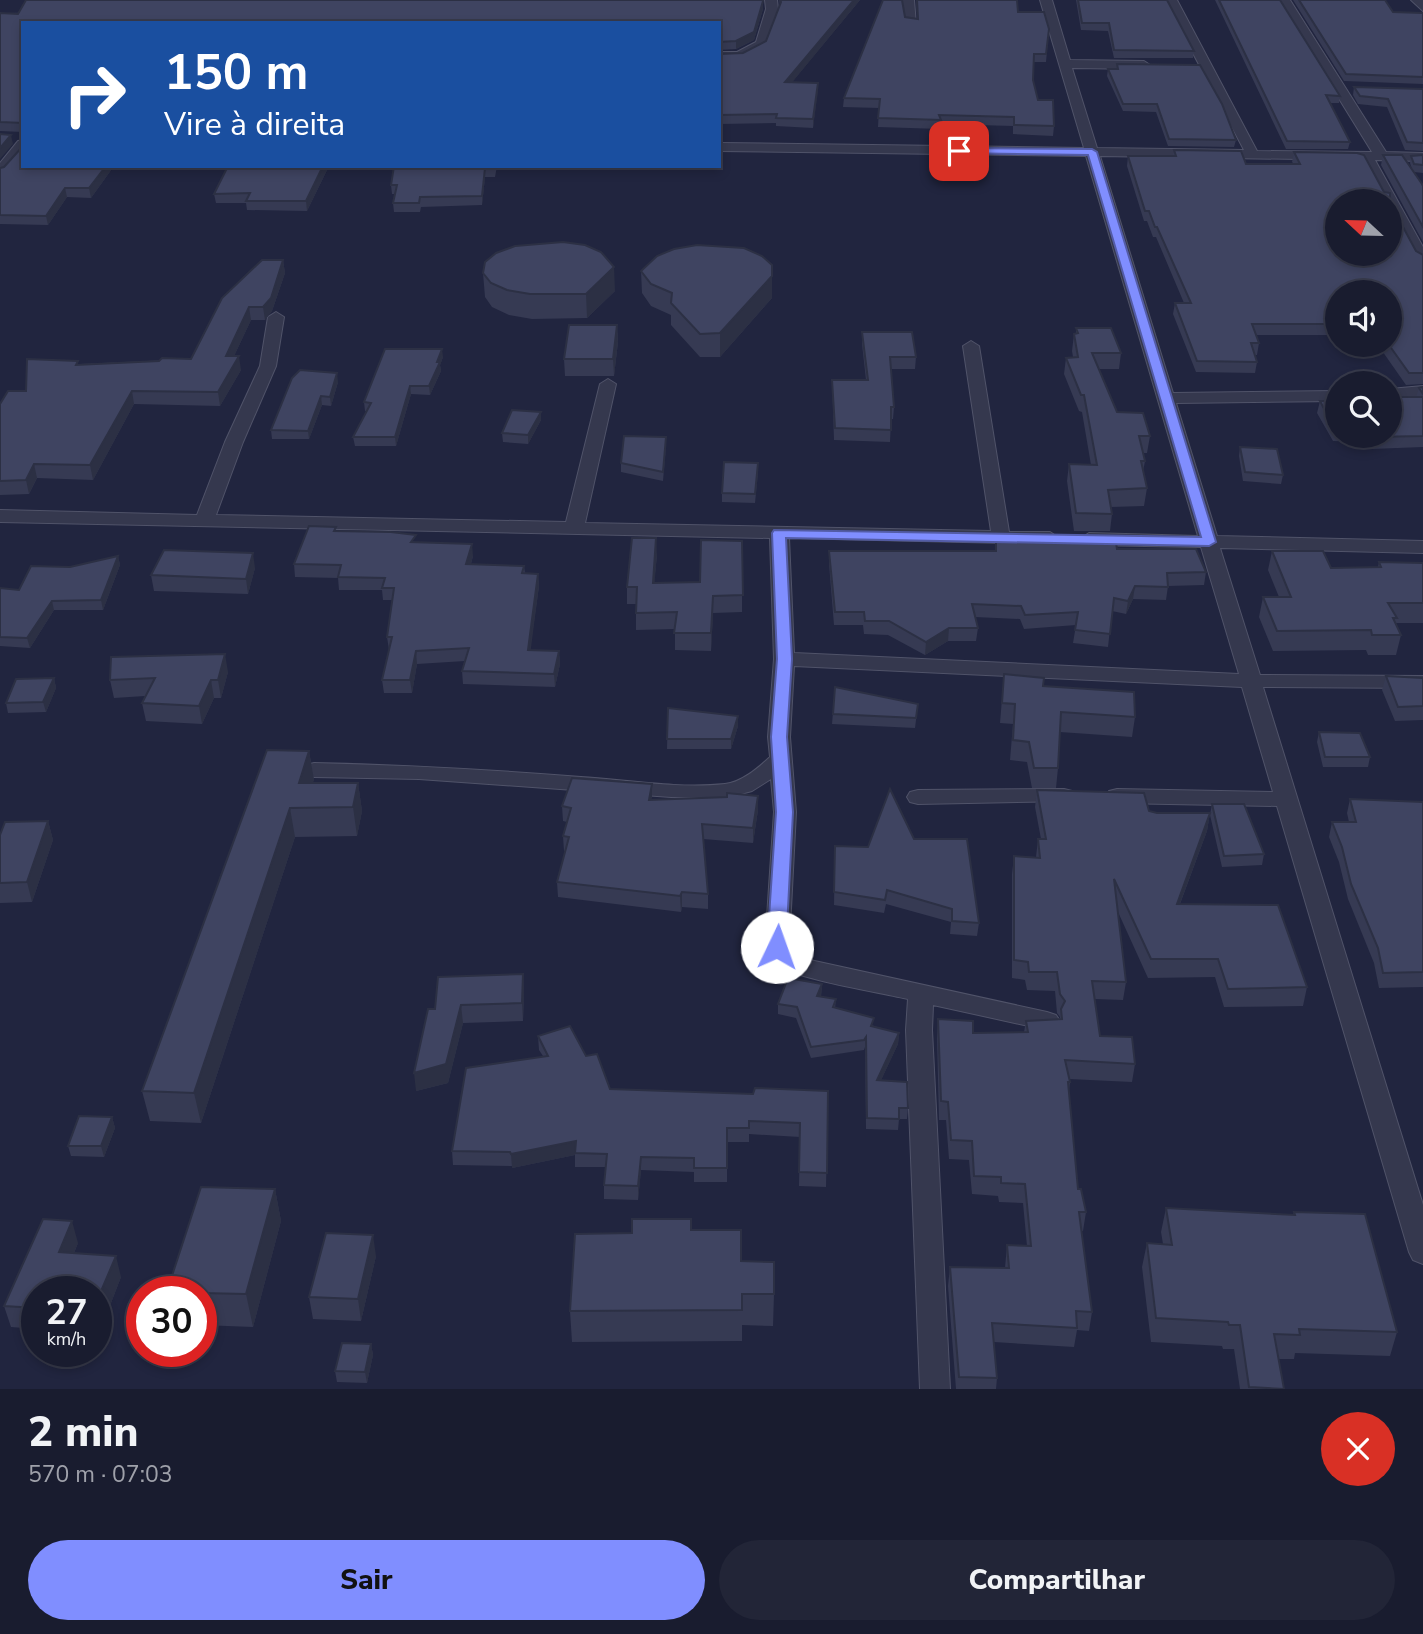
<!DOCTYPE html>
<html lang="pt">
<meta charset="utf-8">
<style>
:root{--surface:#191c2f;--page:#222537;--text:#f1f3f6;--muted:#9fa1aa;--line:#373a4b;--accent:#808eff}
body{margin:0;font-family:"Nunito Sans",sans-serif;background:var(--page);color:var(--text);height:100vh;display:flex;flex-direction:column;font-size:26px;white-space:nowrap}
*{box-sizing:border-box;margin:0}
p{font-size:23px;color:var(--muted)}
.icon{flex:none;width:38px;height:38px;fill:none;stroke:currentColor;stroke-width:2;stroke-linecap:round;stroke-linejoin:round}
.map{position:relative;height:1389px;overflow:hidden}
.panel{display:flex;flex-direction:column;background:var(--surface);flex:1}
.panel>*{flex:none}
.hud{position:absolute;left:21px;top:21px;width:700px;height:147px;border-radius:0px;box-shadow:0 4px 10px #0003,0 0 0 2px var(--line);background:#1a4fa0;color:#fff;overflow:hidden}
.needle{width:46px;rotate:292deg}
.tools{position:absolute;left:1325px;top:189px;display:grid;gap:14px}
.tools a{display:grid;place-items:center;width:77px;height:77px;border-radius:50%;background:var(--surface);box-shadow:0 4px 10px #0003,0 0 0 2px var(--line);font-size:35px}
.speed{position:absolute;left:21px;top:1276px;display:flex;gap:14px;font-size:35px;font-weight:700;text-align:center}
.speed>*{display:grid;place-content:center;width:91px;height:91px;border-radius:50%;background:var(--surface);box-shadow:0 4px 10px #0003,0 0 0 2px var(--line);line-height:1}
.speed small{font-size:18px;font-weight:400}
.speed .limit{border:10px solid #d22;background:#fff;color:#111}
.pin{position:absolute;display:grid;place-items:center;width:60px;height:60px;color:#fff;margin:-30px;border-radius:14px;box-shadow:0 4px 10px #0006}
.me{position:absolute;width:77px;margin:-38px;rotate:3deg;stroke-linejoin:round;filter:drop-shadow(0 0 5px #0008)}
.turn{display:flex;align-items:center;gap:24px;height:147px;padding:0 28px;font-size:32px}
.turn .icon{width:91px;height:91px;stroke-width:2.5}
.turn b{display:block;font-size:49px;line-height:60px}
.round{display:grid;place-items:center;flex:none;width:74px;height:74px;border-radius:37px;background:var(--page)}
.overview{display:flex;align-items:center;justify-content:space-between;height:119px;padding:0 28px}
h1{font-size:42px;font-weight:800;line-height:52px}
.cta{display:flex;gap:14px;margin-top:auto;padding:14px 28px}
.cta a{flex:1;height:80px;border-radius:42px;background:var(--accent);color:#111;font-size:28px;font-weight:800;line-height:80px;text-align:center}
.cta a+a{background:var(--page);color:var(--text)}
.map>svg:first-child{display:block}
.lines{fill:none;stroke-linecap:round;stroke-linejoin:round}
.minor-casing{stroke:#505369;stroke-width:2}
.minor{fill:#35384e;fill-rule:evenodd}
.wall{fill:#363a53}
.shaded-wall{fill:#2c3044}
.building{fill:#3f4461;stroke:#2c3044;stroke-width:2;fill-rule:evenodd}
.route{fill:#808eff;stroke:#535ca6;stroke-width:2}
</style>
<div class="map">
<svg width="1423" height="1389" viewBox="0 0 1423 1389">
<rect width="100%" height="100%" fill="#21253f"/>
<g class="lines">
<g class="minor-casing">
<path id="minor" d="M765,0h12l1,9 -13,38 -22,12 -24,1v-8h18l19,-10 10,-33z
M902,0h12l2,25 -10,-2z
M1040,0h12l18,60 74,1 6,4 -6,4 -72,-1 25,80 147,2 -79,-150h12l80,151 115,1 -94,-152h12l96,152 37,1v8l-48,-1 48,87v18l-7,-4 -26,-49v-11h-6l-22,-41 -262,-4 73,237 164,-2v10l-161,2 41,133 206,5v12l-203,-5 40,127 163,1v12l-160,-1 160,518v59l-10,-4 -4,-8 -132,-446 -160,-3 -8,-2 -3,-5 3,-5 8,-2 156,3 -31,-105 -448,-21 -4,71 6,75 -7,135 4,5 17,8 237,52 9,3 4,6 -4,6 -9,3 -114,-25 -1,25 18,359h-30l-14,-359 2,-31c-30,-7 -109,-19 -131,-34 -5,-4 -9,-12 -12,-18l9,-135 -3,-33 -19,12 -26,7 -55,-1 -252,-18 -105,-2 -8,-2 -3,-5 3,-5 8,-2c89,2 178,7 267,14 46,3 97,12 144,7 17,-2 33,-16 45,-27l-2,-20 6,-78 -4,-121 -770,-16v-12l197,5 28,-73 35,-76 8,-49 8,-5 8,5 -8,49 -33,76 -27,73 350,7 34,-138 8,-5 8,5 -31,139 406,8 -28,-185 8,-5 8,5 30,186h41l9,6 -9,6 -261,-6 5,115 445,21 -38,-127 -112,-2 -9,-6 9,-6 109,3 -112,-380 -367,-5v-8l365,5z
M1411,0h12v11z
M23,140v13l-18,21 -5,1v-12l18,-22z
M1423,386v10l-33,3v-10z
M1064,789l8,2 3,5 -3,5 -154,3 -8,-2 -3,-5 3,-5 8,-2z"/>
</g>
<use href="#minor" class="minor"/>
</g>
<path class="wall" d="M779,0h81l-68,82 26,1 -5,45 -37,-2v-3l-57,1v-70l24,-1 23,-12 14,-36z
M916,0h101l1,12 31,17 -3,33h-12l-1,18 5,20 16,26 -1,10 -40,-2v-8l-72,-2v5l-63,-2 1,-19 -36,-1 1,-9 61,-81 12,2z
M1076,0h91l27,51 -1,7h-79l-6,-27 -27,-1z
M1215,0h65l60,96 -1,7h-10l21,39 -2,7h-62z
M1293,0h92l8,12 30,1v71l-79,-3z
M763,1v8l-9,31 -18,9 -17,1v-27h-696v109l-23,-1v-118z
M1117,64l119,76 -2,7 -66,-1 -12,-34 -33,-1 -16,-35 1,-7h9z
M1354,87l69,2v62l-18,-1 -18,-43 -29,-3 -5,-9z
M1174,150l72,14h48l-2,-2 2,-10 96,51 26,48 7,4v129l-17,1 -28,-40h12v-53h-53v43h-81l3,8 -2,12h-2l2,7 -2,11 -59,-1 -23,-58 2,-11h9l-28,-66h-3l-6,-16h-3l-17,-55 1,-10h45z
M1383,155l29,14 -2,-6 1,-7 12,-1v18l-9,-1 9,14v56l-42,-77z
M23,166h91l-23,32 -24,-1 -19,28 -48,-1v-56z
M228,166h101l-22,45 -60,-1 -1,-7h-30l-2,-9z
M497,166l-2,11h-10l-3,28 -61,2 -1,5h-26l-1,-9 2,-9h-3l-1,-9z
M283,260l2,13 -13,38 -7,9h-14l-17,36 7,14 -21,36 -86,-2 -41,76 -56,-2 -8,16 -29,1v-91l79,-40 112,-5z
M641,271l131,27 -52,59h-20l-29,-32v-10l-20,-9 -9,-13z
M483,273l132,18 -28,27 -55,1 -23,-4 -17,-8 -7,-10z
M617,325l1,17 -4,34h-49l-1,-17z
M1076,328l45,25 -2,16h-20l18,43 33,24 -3,17h-4l2,8 -2,11 4,16 -3,18 -33,1 1,7 -2,17h-36l-7,-50 2,-17 22,1 -9,-53 -3,-1 -15,-37 2,-16 7,-1 -1,-6 2,-17h2z
M862,332l54,25 -1,12h-24l3,38 -1,12h-2l-1,23 -56,-2 -2,-60h34l-4,-36z
M443,357l-3,8 1,6 -11,24 -19,-1 -15,52h-41l-2,-9 14,-26h-2l-1,-9z
M338,382l-7,24 -9,-1 -13,34h-37l-1,-9z
M1423,387v60l-52,2 -6,-7 -32,-1 -16,-28 3,-12h15l1,-5h1v40h53l26,-39 3,-9z
M541,412v8l-13,24 -25,-2 -1,-9z
M666,446l-3,35 -42,-9v-9z
M1240,447l43,28 -2,9 -38,-3 -4,-25z
M758,472l-3,31 -33,-1v-9z
M336,531l80,11 57,14 -2,8 53,2 1,7 13,1 1,12 -9,64 29,1 1,13 -5,23 -92,-3 -1,-13 3,-10 -48,3 -5,29h-28l-2,-13 7,-30 -2,-13 6,-37h-10l-1,-10h-43l-1,-12 -43,-1 -1,-13z
M1007,538l110,11 89,23 -2,13 -36,1 -2,14 -33,-1 -7,15 -14,-3 -4,36 -35,-4 3,-18 -52,4 -4,-10 -45,-2 3,11 -2,13h-28l-23,14 -37,-20 -24,-1 -1,-9h-29l-5,-61v-13h166l1,-10h11z
M742,541v71l-29,1 -2,38 -36,-1v-21l-39,1v-26h-9v-17l30,-32 -3,28 46,-1z
M1272,551l59,17 47,-1 1,-5 44,1v60h-27l5,12 -5,20h-28l-2,-5 -93,1 -14,-34 4,-20h16l-11,-27z
M118,556l2,9 -17,45h-49l-24,38 -30,-2v-58l19,2z
M255,568l-7,26 -94,-3 -3,-16z
M228,672l-7,26h-7l-12,26 -56,-3 -4,-18 3,-7 -31,2 -4,-18z
M1004,674l131,43 -3,20 -72,-5 -2,36 -2,20h-24l-5,-26 -17,-2 3,-36 -13,-1z
M1386,676l37,2v42l-28,1 -13,-31z
M54,678l2,10 -10,24 -38,1 -2,-10z
M835,687l83,17 -3,24 -83,-4z
M668,708l70,18 -7,23h-64z
M1319,732l51,25 -2,10h-45l-6,-25z
M309,751l5,29 -2,3h46l4,28 -5,25 -62,1 -94,286 -51,-2 -8,-30z
M1037,790l120,23h53l-3,18 -27,73 127,83 -4,19 -79,1 -9,-30 -67,1 -30,-66 8,70 -3,18 -28,-1 5,37 35,28 -3,18 -63,-3 1,3 -1,9 9,98 8,23 -3,19h-2l11,81 -3,19 -12,-1 -3,17 -80,-5 3,36 -1,11h-40l-8,-103 2,-19 55,1 2,-23 20,1 -4,-43 -24,-1 -1,-6 -26,-2 -3,-34 -20,-1 -3,-39h-7l-2,-82 1,-19 35,14 51,-1 2,-11 34,-2v-2l-3,-4 -2,-22 -28,-1 -2,-10 -13,-2v-104l2,-18 22,1 2,-18h3l-6,-32z
M758,796v14l-5,33 -50,-4 5,55v15l-26,-2 -1,5 -123,-15 -1,-15 8,-31h-1l-1,-15 4,-14 -4,-1 -1,-15 90,-6z
M1350,799l73,3v185l-44,1 -5,-25 -26,-64 -9,-37 -10,-25 3,-15h17l-2,-9z
M1212,804l52,50 -2,11 -40,2 -12,-52z
M48,821l5,19 -21,62 -32,1v-68z
M914,839l65,84 -2,13 -27,-2 1,-12 -65,-18 -2,9 -50,-8 1,-59 33,1z
M523,974l1,18 -1,29 -60,2 -15,60 -32,8 19,-82z
M822,984l-1,13 15,2 -1,9 39,18 25,7 -1,11 -17,36 27,28 -1,11h-8l-1,11 -32,-1 -1,-82 -1,3 -53,8 -15,-40 -18,-4v-10z
M538,1036l48,20 24,33 143,5 75,-3 -2,96 -27,-1 1,-49 -51,-3v8h-22v40h-33v-10l-53,-2 -3,30 -34,-1v-14l2,-18h-31v-12l-63,13v-2l-59,-1 -1,-14 91,-95 -4,-6z
M112,1117l3,11 -11,29 -33,-1 -3,-10z
M275,1189l6,32 -28,106 -52,-2v-33z
M1166,1208l127,7 1,-3 103,120 -7,24 -95,-3 -1,6h-15l5,30h-44l-6,-40h-11l-1,-3 -71,-4 -9,-75 5,-24 16,1 -2,-12z
M691,1230l50,31 33,33 -1,32 -31,-1v16l-170,1 -2,-31 62,-78z
M78,1243l-4,10 47,24 -22,57h-3v-42h-59v37l-26,-2 -7,-21z
M376,1256l-15,65 -48,-2 -4,-22z
M371,1344l2,11 -6,28 -30,-1 -2,-11z"/>
<path class="shaded-wall" d="M854,0h6l-75,91v-9z
M763,1v8l-9,31 -18,9v-8z
M818,83v8l-5,37v-9z
M11,135l2,9 -13,15v-11z
M106,166h8l-23,32 -2,-10z
M323,166h6l-22,45 -1,-10z
M485,168v9l-3,28v-9z
M65,188l2,9 -19,28 -2,-9z
M283,260l2,13 -13,38 -7,9 -2,-13z
M614,267l1,24 -28,27 -1,-24z
M772,276v22l-52,59v-24z
M249,307l2,13 -23,49 -2,-13z
M617,325l1,17 -4,34 -1,-17z
M442,349l1,8 -3,8 1,6 -11,24 -1,-9z
M239,356l2,14 -21,36 -2,-14z
M337,373l1,9 -7,24 -1,-9z
M410,386l1,8 -15,52 -1,-9z
M132,391l2,13 -41,76 -3,-15z
M321,396l1,9 -13,34 -1,-8z
M541,412v8l-13,24v-9z
M34,464l3,14 -8,16 -3,-14z
M656,538l1,17 -4,45v-17z
M472,544l1,12 -6,21 -1,-13z
M253,553l2,15 -7,26 -2,-15z
M118,556l2,9 -17,45 -2,-10z
M538,574l1,12 -10,77 -1,-13z
M1135,586l-2,13 -7,15 2,-13z
M713,596v17l-2,38v-18z
M52,601l2,9 -24,38 -3,-10z
M949,628l-1,13 -23,14 1,-13z
M416,651l1,13 -5,29 -2,-13z
M559,651l1,13 -5,23 -1,-13z
M225,654l3,18 -7,26 -3,-18z
M54,678l2,10 -10,24 -3,-10z
M211,680l3,18 -12,26 -3,-18z
M738,716v10l-7,23v-10z
M309,751l5,29 -10,28 -5,-25z
M358,783l4,28 -5,25 -4,-29z
M652,784v14l-3,17v-15z
M758,796v14l-5,33v-15z
M290,808l5,29 -94,286 -7,-30z
M1210,813l-3,18 -34,91 4,-18z
M48,821l5,19 -21,62 -5,-20z
M682,892v15l-1,5 -1,-16z
M523,974l1,18 -1,29 -1,-18z
M822,984l-1,11 -4,12v-11z
M461,1005l2,18 -15,60 -32,8 -2,-18z
M899,1033l-1,11 -22,47 1,-11z
M112,1117l3,11 -11,29 -3,-11z
M576,1141l-1,14 -63,13 -1,-14z
M641,1157v13l-3,30v-14z
M275,1189l6,32 -28,106 -7,-33z
M72,1221l6,22 -13,31 -6,-22z
M373,1235l3,21 -15,65 -3,-22z
M116,1256l5,21 -22,57 -3,-9v-22z
M371,1344l2,11 -6,28 -2,-11z"/>
<path class="building" d="M26,0h737v1l-9,31 -18,9 -17,1v-19h-696v100l-23,-1v-109l18,1z
M780,0h74l-69,82 33,1 -5,36 -37,-1 1,-4 -58,1v-61l24,-1 23,-12 15,-39z
M883,0h19l3,17 13,2 -1,-19h100l1,12h26l5,17 -3,25h-12l-1,26 5,20h15l1,26 -40,-1v-8l-75,-2 2,5 -63,-2 2,-19 -36,-1z
M1078,0h89l27,51 -80,-1 -5,-27h-27z
M1219,0h61l60,96 -14,-1 24,47 -63,-1z
M1299,0h86l8,12 30,1v64l-77,-3z
M1117,64l83,1 22,39 14,36 -67,-1 -12,-35h-34l-15,-35h10z
M1354,87l69,2v54l-16,-1 -19,-43 -28,-3z
M0,134l11,1 -11,13z
M23,146v20h83l-17,22h-24l-19,28 -46,-1v-47l4,-1z
M1174,150l67,1 5,13h54l-6,-12 63,1 7,2 20,37 6,1v10l26,48 7,4v118h-14l-20,-28h1v-53h-53v32h-85l7,19h-8l6,19 -60,-1 -22,-58h16l-34,-76h-2l-6,-16h-4l-17,-55h48zM1337,201h53v53h-53z
M1383,155h19l20,29 1,2v41z
M1423,155v10l-9,-1 -3,-8z
M228,166h95l-17,35h-60l4,-8 -36,1z
M394,166h100v2h-9l-3,28 -62,1 -1,6h-26l4,-18h-6z
M563,242l22,3 16,7 13,15 -28,27h-56l-23,-4 -16,-7 -8,-10 2,-11 11,-9 19,-7z
M697,245l47,3 18,8 10,9v11l-52,57 -20,1 -29,-31 1,-10 -21,-9 -10,-13 16,-15 17,-7z
M262,260h21l-12,38 -8,9h-14l-23,49h13l-21,36 -86,-1 -42,74 -56,-1 -8,16 -26,1v-77l8,-13h18l1,-32 51,2 -2,4 83,-4 3,-3 29,1 31,-61z
M569,325h48l-4,34h-49z
M1076,328h35l10,25h-29l25,59 26,1 7,23h-11l6,25h-4l6,27 -39,2 4,24 -36,-1 -7,-49 28,1 -13,-70h-3l-15,-37 12,-1 -4,-23 4,-1z
M862,332h50l4,25h-26l4,50h-3v23l-56,-2 -3,-48h36z
M385,349h57l-5,13h3l-11,24h-19l-15,51h-42l18,-34 -7,-1z
M300,370l37,3 -7,24 -9,-1 -13,35 -37,-1 21,-52z
M1423,387v7l-4,-6z
M1390,397h33v39l-50,1 -1,-1h18z
M1320,401h17v29h-2z
M512,410l29,2 -13,23 -26,-2z
M624,436l42,1 -3,35 -42,-9z
M1240,447l37,2 6,26 -38,-3z
M724,462l34,1 -3,31 -33,-1z
M309,526l27,1 -2,4 57,1 25,3 -5,7 61,2 -6,20 58,2 -2,7 16,1 -10,76 31,1 -5,23 -92,-3 7,-23 -53,3 -6,29h-28l10,-43h-5l7,-49h-12l3,-10 -47,-1 3,-12 -47,-1z
M1115,536l2,13h79l10,23 -39,1 1,14 -33,-1 -7,15 -14,-3 -4,36 -35,-4 3,-18 -53,3 -4,-9 -49,-2 6,24h-29l-23,14 -37,-21h-24l-1,-9h-29l-6,-61h167v-10h12l-1,-3z
M632,538h24l-3,45 47,-1 1,-42 41,1 1,54 -30,1 -2,37h-37l3,-21 -41,1 1,-26h-10z
M164,550l89,3 -7,26 -95,-4z
M1272,551h51l8,17 50,-1 -2,-5 44,1v40h-35l9,15h-4l8,17h-29l-1,-5 -94,1 -14,-34h28z
M118,556l-17,44 -49,1 -25,37 -27,-1v-49l19,2 12,-24 39,1z
M225,654l-7,26h-7l-12,26 -57,-3 13,-25 -45,2 1,-23z
M1004,674l40,4 -1,8 91,6 1,25 -74,-5 -3,56h-24l-5,-26 -16,-2 2,-36 -13,-1z
M1386,676l37,2v28l-25,1z
M54,678l-11,24 -37,1 10,-24z
M835,687l83,17 -2,14 -83,-4z
M668,708l70,8 -7,23h-64z
M1319,732l41,1 10,24h-45z
M267,750l42,1 -10,32h59l-5,24 -63,1 -96,285 -52,-2z
M572,778l80,6 -3,16 78,-3v-4l31,3 -5,32 -51,-4 6,70 -26,-2 -2,4 -123,-14 12,-45 -6,-1 8,-28 -9,-2z
M890,789l24,50h53l12,84 -27,-2v-12l-65,-19 -2,10 -51,-8 1,-46 33,1z
M1037,790l107,3 5,18 8,2h53l-33,91 101,1 29,82 -79,2 -10,-30h-67l-37,-80 12,103 -34,-1 8,55 32,1 3,27 -70,-4 5,22h-2l10,107h3l5,23h-7l13,100 -16,-1 1,17 -85,-5 5,55 -38,-1 -9,-110 59,1 -2,-23 24,1 -6,-62 -24,-1v-6l-27,-1 -2,-35 -21,-1 -3,-38 -7,-1 -3,-82 35,2v12l55,-1 -2,-11 36,-2 -1,-10 4,-8 -5,-7 -3,-22h-28l-1,-10 -14,-2v-104l26,2 -2,-19h8z
M1350,799l73,3v170l-40,1 -5,-25 -27,-64 -9,-37 -10,-25h24z
M1212,804h32l20,50 -40,2z
M48,821l-21,61 -27,1v-48l5,-13z
M523,974l-1,29 -61,2 -15,59 -32,9 14,-64h7l3,-32z
M788,978l34,6 -5,12 19,3 -3,8 41,11 -3,8 28,7 -22,47 30,2 1,26h-9v11l-32,-1 -1,-81 -2,3 -53,7 -14,-40 -19,-3z
M570,1026l16,30 11,-2 13,35 143,5 2,-6 73,3 -1,82 -28,-1 1,-49 -51,-2v7h-22v40h-33v-10l-53,-1 -3,29 -34,-1 3,-31 -32,-1 1,-12 -65,13 -1,-2 -58,-1 14,-83 82,-12 -10,-20z
M79,1116l33,1 -11,29h-33z
M201,1187l74,2 -29,105 -45,-1v-1l-34,-1z
M1166,1208l129,7 -1,-3 71,2 32,118 -98,-3 1,6 -26,-1 10,55 -35,-2 -9,-62h-11l-1,-3 -72,-4 -9,-75 25,2z
M43,1219l29,2 -13,31 57,4 -20,47v-11h-59v16l-33,-2z
M632,1219h59v11h50v31l33,1v32h-32v16l-172,1 5,-77 57,-1z
M326,1233l47,2 -15,64 -49,-2z
M342,1343l29,1 -6,28 -30,-1z"/>
<path class="route" d="M959,148l133,1 5,3 119,390 -7,4 -423,-8 6,121 -5,78 6,75 -7,135 -3,5h-13l-3,-5 9,-135 -5,-75 6,-78 -5,-126 2,-3 427,7 -113,-382 -133,-2 -1,-2z"/>
</svg>
<div class="tools">
<a><svg class="needle" viewBox="-14 -14 28 28"><path d="M0-13l5 13h-10z" fill="#e53935"/><path d="M0 13l5-13h-10z" fill="#9fa1aa"/></svg></a>
<a><svg class="icon" aria-label="sound" viewBox="0 0 24 24"><path d="M4 9h4l5-4v14l-5-4H4zM17 9q2 3 0 6"/></svg></a>
<a><svg class="icon" aria-label="search" viewBox="0 0 24 24"><circle cx="10" cy="10" r="6"/><path d="M15 15l6 6"/></svg></a>
</div>
<div class="speed"><div>27<small>km/h</small></div><div class="limit">30</div></div>
<div class="pin" style="left:959px;top:151px;background:#d93025"><svg class="icon" aria-label="arrive" viewBox="0 0 24 24"><path d="M6 21V4h12l-3 4 3 4H6"/></svg></div>
<svg class="me" style="left:777px;top:947px" viewBox="-20 -20 40 40"><circle r="19" fill="#fff"/><path d="M0-13L10 11 0 6-10 11z" fill="#808eff"/></svg>
<div class="hud">
<div class="turn"><svg class="icon" aria-label="right" viewBox="0 0 24 24"><path d="M7 20v-9h11M14 6l5 5-5 5"/></svg><div><b>150 m</b>Vire à direita</div></div>
</div>
</div>
<section class="panel">
<div class="overview"><div><h1>2 min</h1><p>570 m · 07:03</p></div><a class="round" style="background:#d93025;color:#fff"><svg class="icon" aria-label="close" viewBox="0 0 24 24"><path d="M6 6l12 12M18 6L6 18"/></svg></a></div>
<div class="cta"><a>Sair</a><a>Compartilhar</a></div>
</section>
